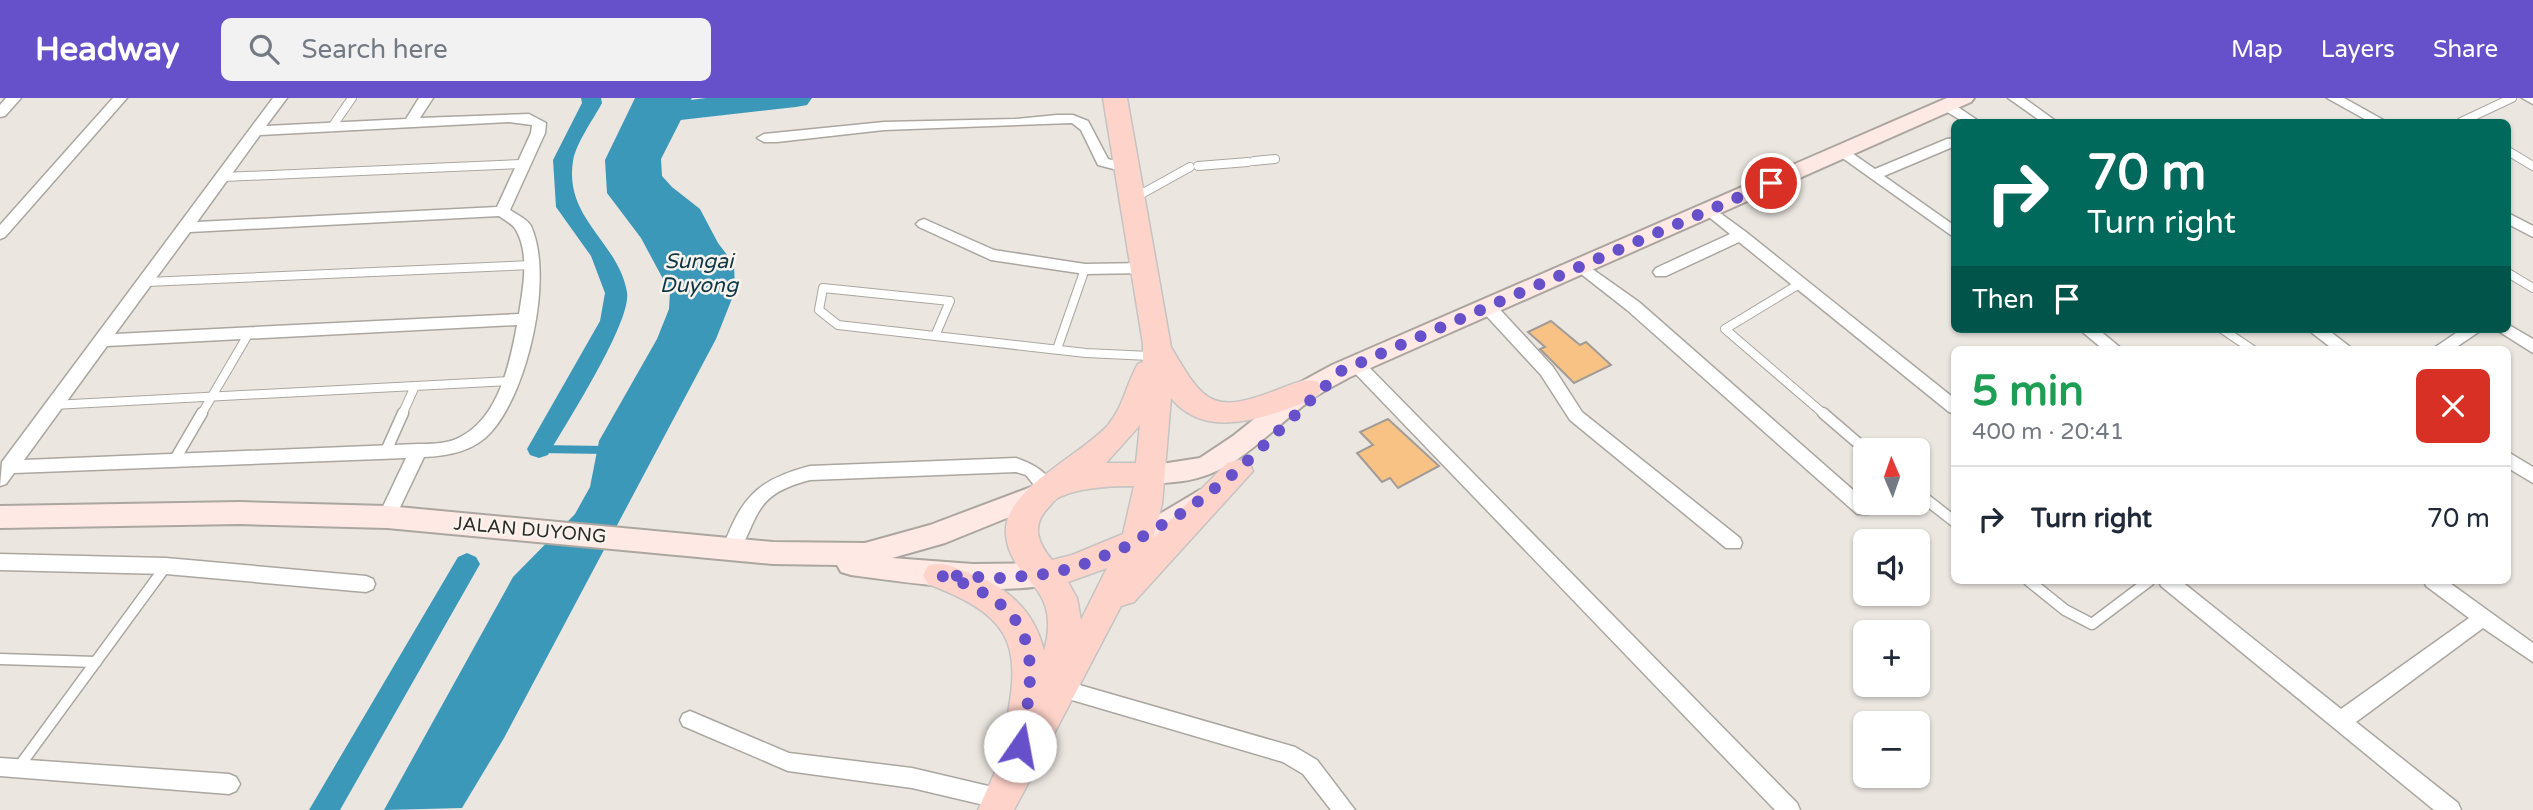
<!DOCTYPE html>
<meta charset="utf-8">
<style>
:root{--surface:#fff;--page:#f2f2f3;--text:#1f2937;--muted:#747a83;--line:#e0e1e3;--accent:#6751ca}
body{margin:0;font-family:"Varela Round",sans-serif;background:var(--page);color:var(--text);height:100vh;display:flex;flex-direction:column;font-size:26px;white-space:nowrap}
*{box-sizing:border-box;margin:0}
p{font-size:23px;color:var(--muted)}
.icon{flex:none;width:38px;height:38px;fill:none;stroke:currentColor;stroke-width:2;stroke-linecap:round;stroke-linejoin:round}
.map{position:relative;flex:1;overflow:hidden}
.drawer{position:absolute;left:1951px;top:248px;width:560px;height:238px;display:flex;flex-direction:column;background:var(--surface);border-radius:10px;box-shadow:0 2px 5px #0004}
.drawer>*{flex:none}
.guide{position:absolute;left:1951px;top:21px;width:560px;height:214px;border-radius:10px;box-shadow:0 2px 5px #0004;background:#00695c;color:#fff;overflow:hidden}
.needle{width:46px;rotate:358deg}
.tools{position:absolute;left:1853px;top:340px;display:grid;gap:14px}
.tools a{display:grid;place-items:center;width:77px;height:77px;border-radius:10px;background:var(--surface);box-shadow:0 2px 5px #0004;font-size:35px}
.pin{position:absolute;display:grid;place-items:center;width:60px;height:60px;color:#fff;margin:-30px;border:4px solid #fff;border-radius:50%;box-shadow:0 2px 7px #0007}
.me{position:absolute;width:77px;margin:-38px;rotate:12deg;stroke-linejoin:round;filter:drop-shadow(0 0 5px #0008)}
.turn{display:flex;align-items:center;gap:24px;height:147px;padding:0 21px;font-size:32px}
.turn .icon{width:91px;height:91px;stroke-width:2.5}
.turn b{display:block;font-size:49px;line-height:60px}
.then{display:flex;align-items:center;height:66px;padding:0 21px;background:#0003;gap:14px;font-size:26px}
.round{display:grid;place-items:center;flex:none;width:74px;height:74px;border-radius:10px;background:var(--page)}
.headline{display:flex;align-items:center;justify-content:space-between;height:119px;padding:0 21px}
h1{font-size:42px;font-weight:700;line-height:52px;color:#1e9e55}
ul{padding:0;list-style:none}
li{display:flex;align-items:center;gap:21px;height:105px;padding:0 21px;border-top:2px solid var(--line)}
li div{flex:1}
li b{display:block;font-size:26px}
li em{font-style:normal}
header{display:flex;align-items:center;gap:42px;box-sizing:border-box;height:98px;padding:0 35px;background:var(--accent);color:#fff}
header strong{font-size:33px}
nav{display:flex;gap:38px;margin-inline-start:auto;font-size:24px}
.search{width:490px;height:63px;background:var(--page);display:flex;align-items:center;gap:18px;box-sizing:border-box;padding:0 24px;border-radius:10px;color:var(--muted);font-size:26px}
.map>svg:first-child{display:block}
.water{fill:#3b98b9}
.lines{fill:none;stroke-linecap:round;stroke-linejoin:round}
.stream{stroke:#3b98b9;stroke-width:8}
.canal{fill:#3b98b9;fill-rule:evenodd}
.river{fill:#3b98b9;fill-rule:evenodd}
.building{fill:#f8c285;stroke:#a19c97;stroke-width:2}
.lane-far1-casing{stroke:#aba6a0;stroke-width:10}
.lane-casing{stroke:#aba6a0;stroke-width:13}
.street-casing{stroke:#aba6a0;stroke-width:3}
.secondary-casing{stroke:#aba6a0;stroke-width:4}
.primary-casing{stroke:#c4c4c3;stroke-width:3}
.lane-far1{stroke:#fff;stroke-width:8}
.lane{stroke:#fff;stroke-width:10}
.street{fill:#fff;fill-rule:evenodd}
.secondary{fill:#fee9e5;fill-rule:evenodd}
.primary{fill:#fed3ca;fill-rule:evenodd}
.route{stroke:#6751ca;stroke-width:12;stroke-dasharray:0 21.6}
.labels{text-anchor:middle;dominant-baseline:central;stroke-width:5;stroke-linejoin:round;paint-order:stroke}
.street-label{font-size:19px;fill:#2e2b29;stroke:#f8f3ed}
.water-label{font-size:21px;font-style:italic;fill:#0f3847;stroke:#f8f3ed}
</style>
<header>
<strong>Headway</strong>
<div class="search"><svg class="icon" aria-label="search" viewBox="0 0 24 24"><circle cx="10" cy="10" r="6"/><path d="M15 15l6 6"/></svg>Search here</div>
<nav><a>Map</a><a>Layers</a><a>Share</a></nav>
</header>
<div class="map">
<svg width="2533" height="712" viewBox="0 0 2533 712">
<rect width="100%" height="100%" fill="#ebe6e0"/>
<path class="water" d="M635,0h57l-31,61 1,17 10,11 28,22 18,34 16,21 1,27 -19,48 -212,399 -42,70 -78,2 129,-233 62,-63 15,-27 9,-46 58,-102 12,-30 1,-17 -29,-54 -34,-45 -2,-33z"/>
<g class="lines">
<path class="stream" d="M539,351l66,1"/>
<path class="canal" d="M581,0h20l1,5c-9,17 -26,40 -29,58 -9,58 45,80 54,131 5,30 -62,133 -79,163l-9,3 -9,-3 -3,-6 73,-128 5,-28 -14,-37 -35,-49 -3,-47 29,-57z
M467,455l9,4 4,7 -140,246h-31l149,-253z"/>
<path class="river" d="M706,0h106l-5,7 -11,2 -142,16 -11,-3 -5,-7 5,-7z"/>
</g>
<path class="building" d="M1551,223l29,24 6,-3 25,23 -37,18 -34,-34 5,-2 -17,-15z
M1388,321l51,47 -41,22 -8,-10 -8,4 -25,-29 16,-8 -13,-13z"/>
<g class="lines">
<g class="lane-far1-casing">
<path id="lane-far1" d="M2461,24l51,-24
M332,29l20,-29
M2508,53l25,15
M1254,63l21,-2
M1198,68l50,-4
M224,79l298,-13
M1136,99l54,-30
M2508,175l25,15
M147,184l385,-17
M1801,185l-76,46 100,86
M823,190l127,13 -15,35 -97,-11 -19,-15z
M2222,231l31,21
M935,238l151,17 64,3
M1057,251l28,-80
M53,307l457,-24
M201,317l48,-82
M402,317l13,-29"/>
</g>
<g class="lane-casing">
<path id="lane" d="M1823,315l43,37
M386,353l17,-38
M174,363l28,-48
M1918,395l37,29
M2029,483l36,29 27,14 57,-43
M0,561l96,3
M18,670l148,-202"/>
</g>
<g class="street-casing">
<path id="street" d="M6,0h15l-16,18 -5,1v-12z
M113,0h14l-122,139 -5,2v-14z
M273,0h14l-21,28 140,-7 13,-21h14l-13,20 109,-4 17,9 -1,10 -35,77c6,4 17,9 21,16 23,51 -3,164 -39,205 -17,20 -43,25 -68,26l-31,65h-12l-3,-5 28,-59 -392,15 -8,11 -6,2 2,-24zM509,24l23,3 -1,8 -34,74 -300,15 63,-87zM499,118c5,4 14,8 17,14 14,24 7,58 3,84l-404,20 75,-102zM517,227c-7,38 -18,91 -55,111 -13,8 -30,8 -44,8l-394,16 83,-114z
M2008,0h16l33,24h-15z
M2327,0h17l43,24h-17z
M2522,0h11v6z
M1947,4l5,1 28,19h-16l-22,-13v-6z
M1057,17h16l15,6 20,38 26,7v6l-5,1 -31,-8 -17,-35 -9,-7 -188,7 -107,12h-13l-7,-4 7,-4 120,-12 131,-3z
M1955,40v8l-71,30 71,50v12l-121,-86 7,-4 5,1 29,20 72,-30z
M1709,107l37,27 209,167v15l-6,-2 -210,-170 -73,34h-10l-3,-4 3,-4 74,-34 -26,-21 -2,-3z
M2508,115l25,13v11l-25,-13z
M924,121l70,31 91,14 61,-1 8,5 -8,5 -61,1 -94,-14 -72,-33 -3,-3 3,-3z
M1581,163l58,41 230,202 3,5 -3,5h-12l-230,-204 -51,-40 -3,-4 3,-4z
M1487,203l6,1 60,65 29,45 158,126 2,5 -2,5h-14l-156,-128 -29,-45 -60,-65 -2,-4z
M2509,227l24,14v14l-38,-24h13z
M2079,231h19l25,21h-19z
M2307,231h20l27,21h-20z
M2462,231h21l-31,21h-21z
M1356,260l6,2 435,443 3,7h-25l-425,-442 -2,-4z
M2508,354l25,15v16l-25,-15z
M1016,360c20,7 31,14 42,33l-3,5h-12l-17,-21 -10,-3 -206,8c-54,14 -50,32 -72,75h-14l-2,-5c19,-52 34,-70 88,-84z
M0,456l166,4 200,18 7,3 2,5 -2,5 -7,3 -200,-18 -166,-4z
M2159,483h22l160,128 128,-91 -43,-32 -2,-5h23l86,62v19l-50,-34 -127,94 102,81 3,7h-27l-273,-224z
M1062,582l233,67 22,13 38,50h-24l-28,-36 -20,-12 -228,-67 -3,-6 3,-6z
M690,613l99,42 123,15 89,21 8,3 3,7 -3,7 -8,3 -89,-21 -124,-17 -105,-45 -3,-6 3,-6z
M0,660l229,16 7,3 4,7 -4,7 -7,3 -229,-18z"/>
</g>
<g class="secondary-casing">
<path id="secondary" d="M1947,0h27l-3,4 -621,275c-11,6 -23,12 -34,19 -47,33 -81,82 -142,86 -12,1 -21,3 -32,-1l-4,-7 4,-7 58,-9 33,-22 66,-53 33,-18z
M1047,383l9,3 4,7 -4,7 -111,45 -53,15 81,6 73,-1 10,3 4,8 -4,8c-47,16 -154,0 -205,-7l-10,-3 -4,-7 -64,-1 -386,-36 -147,-4 -240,4v-22l240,-4 147,4 386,36 92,1 65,-18z
M1200,392l10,3 3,7 -3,7 -64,43 -10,3 -10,-3 -4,-8 4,-8z"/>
</g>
<g class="primary-casing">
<path id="primary" d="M1103,0h24l44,249c34,59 43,68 111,41 13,-5 22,-10 36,-6l4,7c-6,11 -20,14 -32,19 -39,14 -88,28 -119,-10l-9,106 -9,34 74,-75 11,-3 11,3 4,8 -119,131 -13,4 -107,204h-36l27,-60 -3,-5c19,-93 21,-125 -74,-161l-5,-9 5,-9c14,-5 22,0 36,5 40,14 70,37 80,80 19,-68 -33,-67 -38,-116 -5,-45 75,-79 102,-110 16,-19 18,-41 30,-61l5,-2v-18zM1140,327l-4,38h-30zM1134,388l-11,48 -51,21 -20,5c-15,-18 -21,-35 -3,-53 3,-4 9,-10 13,-11 21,-9 48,-10 72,-10zM1107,470l-26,52 -4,-22 -9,-16z"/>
</g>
<use href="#lane-far1" class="lane-far1"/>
<use href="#lane" class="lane"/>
<use href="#street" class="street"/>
<use href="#secondary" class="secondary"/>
<use href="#primary" class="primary"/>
</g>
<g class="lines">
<path class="route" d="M1020,648c19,-91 20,-141 -81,-171l62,3 45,-4 31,-7 48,-20 62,-37 50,-39 104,-100 430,-188"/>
</g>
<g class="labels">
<g class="street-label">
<text transform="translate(530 432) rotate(5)">JALAN DUYONG</text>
</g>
<g class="water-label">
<text x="699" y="163">Sungai<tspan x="699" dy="24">Duyong</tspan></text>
</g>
</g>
</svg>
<div class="tools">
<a><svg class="needle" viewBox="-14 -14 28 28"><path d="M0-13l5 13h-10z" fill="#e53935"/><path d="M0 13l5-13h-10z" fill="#747a83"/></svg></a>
<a><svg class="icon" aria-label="sound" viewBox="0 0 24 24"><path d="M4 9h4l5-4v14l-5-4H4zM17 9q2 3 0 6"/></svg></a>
<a>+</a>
<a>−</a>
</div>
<div class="pin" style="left:1771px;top:85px;background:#d93025"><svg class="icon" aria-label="arrive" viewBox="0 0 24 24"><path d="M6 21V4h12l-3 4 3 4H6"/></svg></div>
<svg class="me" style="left:1020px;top:648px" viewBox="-20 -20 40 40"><circle r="19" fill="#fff"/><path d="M0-13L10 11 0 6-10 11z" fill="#6751ca"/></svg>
<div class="guide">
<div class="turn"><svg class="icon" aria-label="right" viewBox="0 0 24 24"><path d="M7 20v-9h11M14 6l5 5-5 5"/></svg><div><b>70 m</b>Turn right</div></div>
<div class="then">Then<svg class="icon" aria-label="arrive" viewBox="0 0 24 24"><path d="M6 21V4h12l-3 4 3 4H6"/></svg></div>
</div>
<section class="drawer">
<div class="headline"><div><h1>5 min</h1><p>400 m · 20:41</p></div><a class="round" style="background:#d93025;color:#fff"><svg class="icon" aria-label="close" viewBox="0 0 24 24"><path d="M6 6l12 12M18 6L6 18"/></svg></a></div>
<ul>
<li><svg class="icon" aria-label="right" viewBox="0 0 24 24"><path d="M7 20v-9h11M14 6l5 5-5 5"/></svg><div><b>Turn right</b></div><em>70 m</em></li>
</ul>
</section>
</div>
